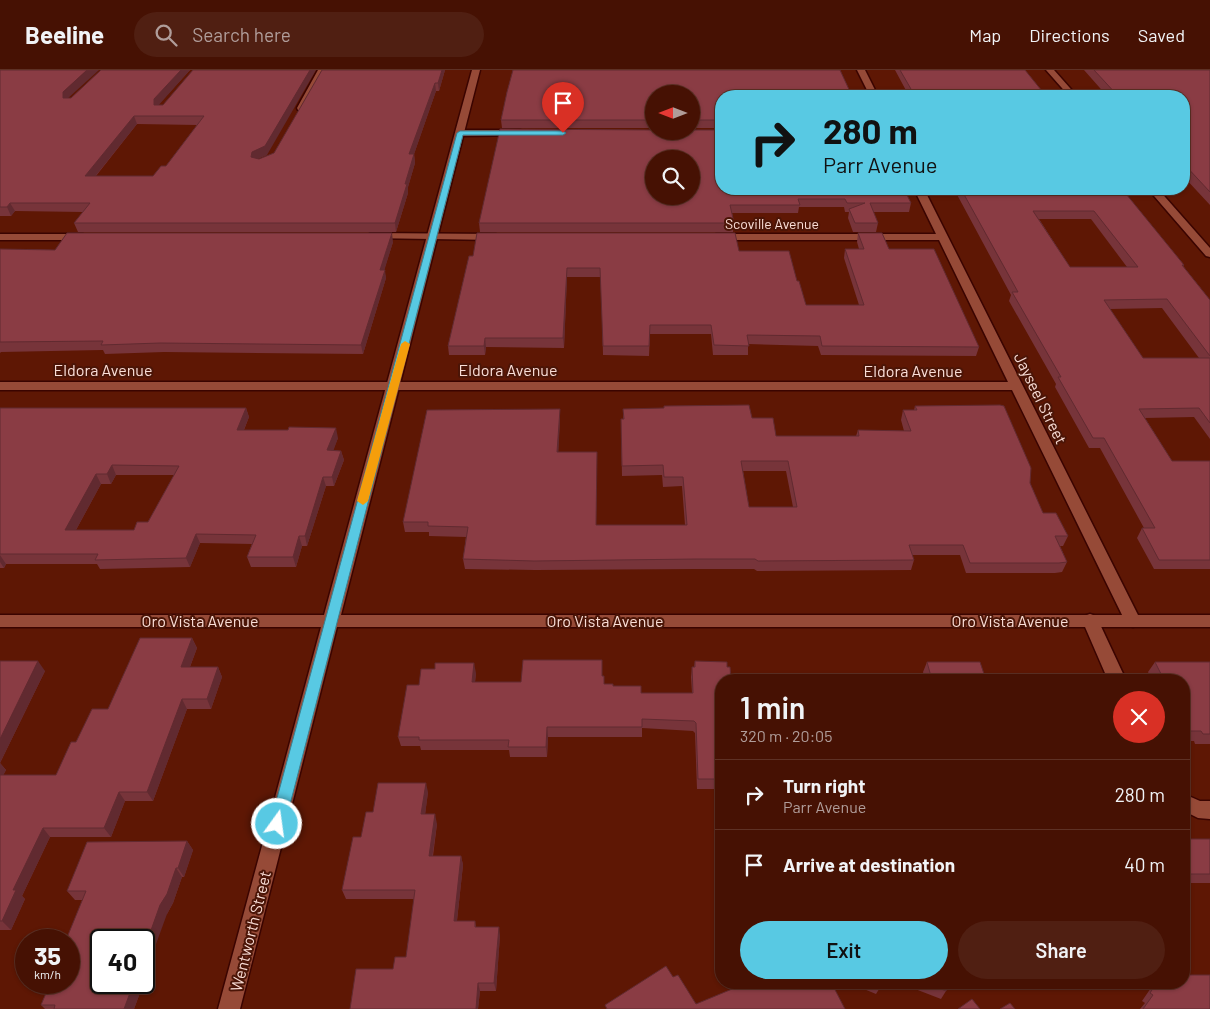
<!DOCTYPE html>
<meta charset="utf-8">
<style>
:root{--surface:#461103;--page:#501f12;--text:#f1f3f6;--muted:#b09d9a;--line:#5e3125;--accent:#58c9e3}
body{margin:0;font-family:Barlow,sans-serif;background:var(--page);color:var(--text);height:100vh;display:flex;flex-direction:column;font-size:19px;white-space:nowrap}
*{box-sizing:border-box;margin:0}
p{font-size:16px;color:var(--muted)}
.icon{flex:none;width:28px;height:28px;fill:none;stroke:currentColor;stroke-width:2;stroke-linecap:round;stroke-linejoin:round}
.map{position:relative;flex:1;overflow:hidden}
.details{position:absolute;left:715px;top:604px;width:475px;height:315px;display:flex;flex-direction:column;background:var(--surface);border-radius:20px;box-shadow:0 1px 4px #0004,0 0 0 1px var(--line)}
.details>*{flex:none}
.top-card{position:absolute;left:715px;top:20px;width:475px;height:105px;border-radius:20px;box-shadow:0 1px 4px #0004,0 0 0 1px var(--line);background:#58c9e3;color:#111;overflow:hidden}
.needle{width:32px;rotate:270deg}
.tools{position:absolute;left:645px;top:15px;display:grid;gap:10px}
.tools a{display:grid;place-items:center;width:55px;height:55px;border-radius:50%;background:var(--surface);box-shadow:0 1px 4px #0004,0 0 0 1px var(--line);font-size:25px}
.speed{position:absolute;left:15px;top:859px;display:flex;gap:10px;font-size:25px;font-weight:700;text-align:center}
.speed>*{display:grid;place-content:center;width:65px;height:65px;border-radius:50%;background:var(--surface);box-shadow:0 1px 4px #0004,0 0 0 1px var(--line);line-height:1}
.speed small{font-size:12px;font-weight:400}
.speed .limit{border:2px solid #111;border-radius:8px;background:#fff;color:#111}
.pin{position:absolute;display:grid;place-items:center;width:42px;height:42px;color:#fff;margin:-51px -21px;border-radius:50% 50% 50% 0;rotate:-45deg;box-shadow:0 0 5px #0007}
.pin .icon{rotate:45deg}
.me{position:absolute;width:55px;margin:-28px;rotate:14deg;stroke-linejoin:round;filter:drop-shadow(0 0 4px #0008)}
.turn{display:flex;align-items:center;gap:18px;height:105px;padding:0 25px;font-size:22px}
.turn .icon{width:65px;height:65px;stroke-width:2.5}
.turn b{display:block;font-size:35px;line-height:42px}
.round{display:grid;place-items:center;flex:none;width:52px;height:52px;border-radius:26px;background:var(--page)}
.overview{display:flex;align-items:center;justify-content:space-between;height:85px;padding:0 25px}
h1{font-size:30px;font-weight:600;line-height:38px}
.action{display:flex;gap:10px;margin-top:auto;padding:10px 25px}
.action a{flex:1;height:58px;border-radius:30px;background:var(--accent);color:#111;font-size:20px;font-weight:600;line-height:58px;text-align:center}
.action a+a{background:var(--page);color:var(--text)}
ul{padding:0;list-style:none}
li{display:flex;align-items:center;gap:15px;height:70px;padding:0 25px;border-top:1px solid var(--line)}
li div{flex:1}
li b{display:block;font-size:19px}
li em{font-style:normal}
header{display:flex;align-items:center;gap:30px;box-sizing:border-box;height:70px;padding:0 25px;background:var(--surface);border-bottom:1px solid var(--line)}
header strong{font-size:24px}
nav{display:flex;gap:28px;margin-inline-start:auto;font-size:18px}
.search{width:350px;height:45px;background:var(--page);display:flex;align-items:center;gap:12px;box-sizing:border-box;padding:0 18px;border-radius:28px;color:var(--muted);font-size:19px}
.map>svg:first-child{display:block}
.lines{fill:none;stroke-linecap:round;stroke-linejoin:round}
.lane-casing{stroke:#3a0400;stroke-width:3}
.street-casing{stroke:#3a0400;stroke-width:3}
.secondary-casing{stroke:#3a0400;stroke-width:3}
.lane{fill:#964a37;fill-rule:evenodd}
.street{fill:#964a37;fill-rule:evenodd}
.secondary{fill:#964a37;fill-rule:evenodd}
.wall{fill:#77343a;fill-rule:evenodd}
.shaded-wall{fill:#612a30}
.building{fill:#8a3c44;stroke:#612a30;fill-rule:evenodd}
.route{fill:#58c9e3;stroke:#398394}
.slow{fill:#f59e0b}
.labels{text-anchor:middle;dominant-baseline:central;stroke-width:4;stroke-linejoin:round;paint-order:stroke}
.far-street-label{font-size:14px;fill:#faded7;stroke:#4b1507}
.street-label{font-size:16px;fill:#faded7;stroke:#4b1507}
</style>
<header>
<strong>Beeline</strong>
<div class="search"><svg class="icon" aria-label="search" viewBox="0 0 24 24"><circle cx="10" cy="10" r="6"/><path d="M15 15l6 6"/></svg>Search here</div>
<nav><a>Map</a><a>Directions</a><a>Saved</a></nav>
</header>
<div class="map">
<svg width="1210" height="939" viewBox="0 0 1210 939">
<rect width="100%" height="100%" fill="#5e1704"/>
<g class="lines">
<g class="lane-casing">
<path id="lane" d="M318,0h8l-22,40h-6l-1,-2z
M1090,544l6,2 2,4 28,60h-18l-26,-60 2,-4z
M1184,724l16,7h10v18l-12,-1 -14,-7z"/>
</g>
<g class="street-casing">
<path id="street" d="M857,0h8l13,26h-8z
M1046,0h8l23,26h-8z
M520,60l3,1v4l-63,1 -4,-3 4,-3z
M914,119h10l217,432 -2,4 -6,2 -6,-2 -2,-4 -113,-231h-1012v-8h1008l-69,-142h-223l-5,-3 5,-3h220z
M1148,119h10l52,59v9l-4,-1z
M371,163l125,1 5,3 -5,3 -129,-2 -1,-2z
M0,164h83l5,3 -5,3h-83z"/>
</g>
<g class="secondary-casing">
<path id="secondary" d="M472,0h8l-139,545h869v12h-873l-97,382h-22l103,-382h-321v-12h324z"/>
</g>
<use href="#lane" class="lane"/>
<use href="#street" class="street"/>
<use href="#secondary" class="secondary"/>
</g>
<path class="wall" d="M0,0l67,28h4l30,-28h89l-32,35h5l30,-35 74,85 -10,4h2l15,-6 171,-83 -6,21h-3l-22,63 1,9 -7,24v6l-12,39h-318l-4,-9 9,-11 -68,-1 -4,5h-11zM137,54l60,1 -31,41 -13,10h-57z
M513,0h327l12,26h-131v33v-1h-30v-34h-37v34h-152l-1,-8 6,-28z
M895,0h130l21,26h-137z
M1084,0h126v135l-26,-28v-81h-77z
M721,60l190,73 -2,9h-36l5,11 -2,9h-23l-5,-14 1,-6h-4l-1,-5h-45l-1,6h-66l2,10 -1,9h-253l-1,-9z
M954,119h168l62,76 -1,1 27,34v139l-16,-22 -49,1 27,43h38v108h-56l-17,-31 5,-10h2l-44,-80h-11l-34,-61 1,-3 -47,-83 2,-6zM1039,149h52l36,48h-57zM1162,238l37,50h-56l-33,-49z
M858,163l31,16 90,98 -3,9 -155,-1 -3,-9 -70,-2v11h-35l-2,-21h-61l-1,22 -46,-1 -2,-78h-34l-3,71 -78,-1 -1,8h-36l-1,-9 21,-90 270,-5 58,30 9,24h53l-15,-47 1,-9h14l-2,-7z
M393,172l-9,28 2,8 -23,76 -199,-2 -59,2 -2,-4 -102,2 -1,1v-104l55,1z
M915,336l115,77 13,30 25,23 -5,10h-3l7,16 -5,10 -7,1h-89l-6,-18h-48l2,5 -3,10 -154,1 -3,-2h-59l-160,1 -70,-1 -2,-10 3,-22 -37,-1v-4h-24l-2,-10 157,-113v10l-2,33 38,73h89l-3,-39 -19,1 -1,-12 -40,1 -1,-47 2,-10v-10l129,9 24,18h80l2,-6 46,1 -3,-11 2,-10h11zM743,401h43l7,36h-44z
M0,338h246l3,9 -5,13 94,8 -5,12 8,1 3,9 -10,26h-8l-19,60h-5l-6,21h-45l-4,-10 5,-13 -52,-1 -10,24 -90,2 -3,-5h-91l-2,4h-4zM116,405h58l-26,47 -14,8h-58l25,-46h10z
M192,568l5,10 -7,19h28l4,10 -11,32h-24l-34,92h-28l-14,36h-61l-28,59 3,3 -14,31h-11v-269l45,10 -45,92 6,7 -3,5h53l20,-33 32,-33z
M695,591l26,19v109h-24l-2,-56 -2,-2 -51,-3v9h-94l-1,20h-37l-1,-7h-88l-1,-4h-19l-3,-9 21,-52 57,-12 -1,9h46l81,-6 2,8 37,9h51l-1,-16 1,-10h2z
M927,592l59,18h-61l-2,-8z
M1155,592h55v82h-15l-1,-3h-10v-61h-32l-4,-8z
M428,722l-3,22 12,10 -4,32h28l2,9 -6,56h18l1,6 24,8 -4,56h-16l-2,18h-128l43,-40 13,-12 8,-58h-68l-4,-9 19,-53 12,-25z
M1184,769h26v44h-26z
M187,771l6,9 -9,27h-2l-9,26 -6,11 -66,26 43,42v-1v1l-10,27h-89l-4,-4 5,-12 -9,-8 32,-3 14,-82h-8l-8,-9z
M1190,905l20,34h-70l5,-6 -3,-2 13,-19h29z
M847,912h34v4l-5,8z
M897,912h51l-2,9 -5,8z"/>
<path class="shaded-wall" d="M87,0h12l-33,30 -3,-2v-6z
M181,0h9l-33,37 -3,-2v-6z
M310,0h6l-49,85 -13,5 -3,-3 1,-5z
M442,0h3l-6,21 -1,-8z
M435,13l1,8 -25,72 -2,-9z
M134,46l3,8 -48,60 -4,-8z
M414,84l1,9 -7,24v6l-12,39 -1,-9 10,-39z
M10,133l5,8 -4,5 -4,-9z
M392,163l1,9 -11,36 -2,-8z
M567,198v9l-3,71 -1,-10z
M385,200l1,8 -23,76 -2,-9z
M485,268l1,9 -1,8 -1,-9z
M246,338l3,9 -9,22 -3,-9z
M560,339v10l-2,43 -1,-10z
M336,358l2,10 -8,22 -3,-10z
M341,381l3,9 -10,26 -2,-9z
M112,395l4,10 -5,9 -4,-10z
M96,404l5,10 -30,55 -6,-9z
M323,407l3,9 -19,60 -2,-10z
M196,464l4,9 -10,24 -4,-9z
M299,466l3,10 -6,21 -3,-10z
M0,485l6,9 -2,4 -4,-6z
M192,568l5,10 -11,29 -5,-10z
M38,591l7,10 -45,92 6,7 -6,12v-43z
M474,593l2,10 -2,19 -2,-10z
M218,597l4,10 -11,32 -4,-10z
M182,629l5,10 -34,92 -6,-9z
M547,657l1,10 -1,20 -1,-10z
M426,713l2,9 -4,32 -3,-10z
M119,722l6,9 -14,36 -7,-9z
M435,744l2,10 -6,41 -2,-9z
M43,758l7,9 -28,59 3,3 -14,31 -9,-9 11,-31z
M187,771l6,9 -9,27 -6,-9z
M461,786l2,9 -7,64 -2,-8z
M176,798l6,9 -9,26 -6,11 -23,63v-27l16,-45z
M499,857l1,8 -4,56 -2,-8z
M144,911v1l-10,27h-10l10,-27h10z
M478,913l2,8 -2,18h-2z"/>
<path class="building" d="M0,0h87l-24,22v6h8l30,-28h80l-27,29v6h9l30,-35h117l-45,76 -13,6 -1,5 8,2 15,-6 48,-83h120l-4,13h-3l-26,71h5l-9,30h2l-12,39h-321l16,-20h-80l-3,4h-7zM134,46h70l-38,50h-5l-8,10h-68z
M513,0h327l12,26h-131v24h-30v-26h-37v26h-153l6,-28z
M900,0h125l21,26h-131z
M1094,0h116v122l-26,-28v-68h-66z
M500,59l154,1v1h37v-1h30v59h183l7,14h-41l8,20h-23l-6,-14 16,-6h-18l-2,-4h-47l2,6h-70l4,18h-255zM654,89h37v37h-37z
M961,119h161l62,76h-2l28,35v56l-43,-57 -63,1 39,58h67v65l-11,-15 -60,1 33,52h38v99h-51l-17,-32h13l-51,-90h-11l-35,-61h3l-49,-85h6zM1033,141h61l44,56h-68z
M67,163h325l-12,37h5l-24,75 -201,-2 -59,2 2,-4 -103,1v-93l55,1z
M477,163h258l4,18h50l8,30h2l7,24h58l-19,-56h19l-6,-16h24l7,16h45l45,98 -157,-1 -2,-10 -73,-1 2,11 -35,-1 -3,-20h-61l-1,21h-46l-3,-78h-33l-4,70h-78l-1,8h-36l21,-90h4z
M749,335l3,13h21l3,18h83l-1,-6 53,1 -8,-21h14l-2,-4 85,-1 4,1 27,62 -1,15 13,30h13l12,23h-13l12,26 -8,1h-89l-7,-18h-54l5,15 -156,1 -3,-2h-59l-162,2 -71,-2 5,-32 -40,-1v-4h-25l24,-112 133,-1 -3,43h40l-1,73h91l-4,-48h-19l-1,-12 -41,1 -1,-47h3l-1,-10 41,-1v-2zM741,391h47l9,46h-48z
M0,338h246l-9,22h51l1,-3 47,1 -9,22 14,1 -9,26h-9l-18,59h-6l-6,21h-46l9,-22 -60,-1 -10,24 -91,2 3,-6h-98zM112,395l67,1 -31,56h-11l-3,8h-69l31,-56h11z
M140,568h52l-11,29h37l-11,32h-25l-35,93h-28l-15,36h-61l-30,62h3l-14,31h-2v-146h56l15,-33h5l16,-33h16z
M523,590h79v16h2v8h9v2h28v7h52l-1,-26h3v-6l32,1v5h3l1,13h-10v99h-23l-2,-56 -2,-2 -52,-2v8h-95l-1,20h-38l1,-7h-90v-3h-21l9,-52h12l2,-16h14v-6h39l-2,19h49z
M0,591h38l-38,78z
M927,592h53l6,18h-54z
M1155,592h55v72h-7l-2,-3h-17v-51h-20z
M378,713h48l-5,31h14l-6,42h32l-7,65h21v6h24l-5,56h-16l-2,26h-126l6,-40h37l2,-12h11l9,-67h-73l11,-53h8l5,-25h7z
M1184,769h26v35h-26z
M187,771l-9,27h-2l-9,26 -7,11 -16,45v-10h-43v42h33l-10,27h-70l1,-4h-14l8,-19 -12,-1 1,-3h31v-42h-3l20,-49h-19l20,-49z
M666,896l7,11 5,-2 18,29 53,-22h18l1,2 5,-2h58l14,27h-238l-2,-4z
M1184,900l6,5h20v34h-67l10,-14 -3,-2 7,-11h27z
M871,912h10v4z
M924,912h24l-2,9z
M972,929l8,10h-22z
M1010,933l5,6h-15z"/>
<path class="route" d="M460,61h103l3,2 -3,2h-100l-178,689 -2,4 -6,2 -5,-2 -2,-4 187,-691z"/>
<path class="slow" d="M405,271l5,3 -42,157 -5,4 -6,-4 44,-157z"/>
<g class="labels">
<g class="far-street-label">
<text x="772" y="153">Scoville Avenue</text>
</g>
<g class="street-label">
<text x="103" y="299">Eldora Avenue</text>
<text x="508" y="299">Eldora Avenue</text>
<text x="913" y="300">Eldora Avenue</text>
<text transform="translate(1041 328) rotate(64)">Jayseel Street</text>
<text x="200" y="550">Oro Vista Avenue</text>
<text x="605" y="550">Oro Vista Avenue</text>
<text x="1010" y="550">Oro Vista Avenue</text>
<text transform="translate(250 861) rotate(-76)">Wentworth Street</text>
</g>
</g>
</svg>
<div class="tools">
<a><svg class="needle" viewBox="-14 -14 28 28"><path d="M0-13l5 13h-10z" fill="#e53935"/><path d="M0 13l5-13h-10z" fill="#b09d9a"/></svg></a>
<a><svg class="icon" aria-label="search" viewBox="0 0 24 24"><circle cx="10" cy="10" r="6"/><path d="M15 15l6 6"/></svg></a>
</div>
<div class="speed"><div>35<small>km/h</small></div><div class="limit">40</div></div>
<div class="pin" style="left:563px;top:63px;background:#d93025"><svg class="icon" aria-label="arrive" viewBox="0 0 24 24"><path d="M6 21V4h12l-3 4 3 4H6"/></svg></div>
<svg class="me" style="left:277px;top:754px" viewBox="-20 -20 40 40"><circle r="17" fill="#58c9e3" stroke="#fff" stroke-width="3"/><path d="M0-11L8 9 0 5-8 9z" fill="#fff"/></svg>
<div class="top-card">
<div class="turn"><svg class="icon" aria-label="right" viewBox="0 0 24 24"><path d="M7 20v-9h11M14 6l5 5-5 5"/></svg><div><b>280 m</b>Parr Avenue</div></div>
</div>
<section class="details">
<div class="overview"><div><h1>1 min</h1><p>320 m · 20:05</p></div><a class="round" style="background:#d93025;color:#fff"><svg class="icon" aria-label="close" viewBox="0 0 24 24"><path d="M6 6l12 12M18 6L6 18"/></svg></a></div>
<ul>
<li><svg class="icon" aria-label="right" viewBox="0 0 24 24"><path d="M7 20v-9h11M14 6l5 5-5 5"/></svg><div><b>Turn right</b><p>Parr Avenue</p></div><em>280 m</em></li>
<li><svg class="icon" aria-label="arrive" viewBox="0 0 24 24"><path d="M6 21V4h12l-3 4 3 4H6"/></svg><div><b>Arrive at destination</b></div><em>40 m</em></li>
</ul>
<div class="action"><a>Exit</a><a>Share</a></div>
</section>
</div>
